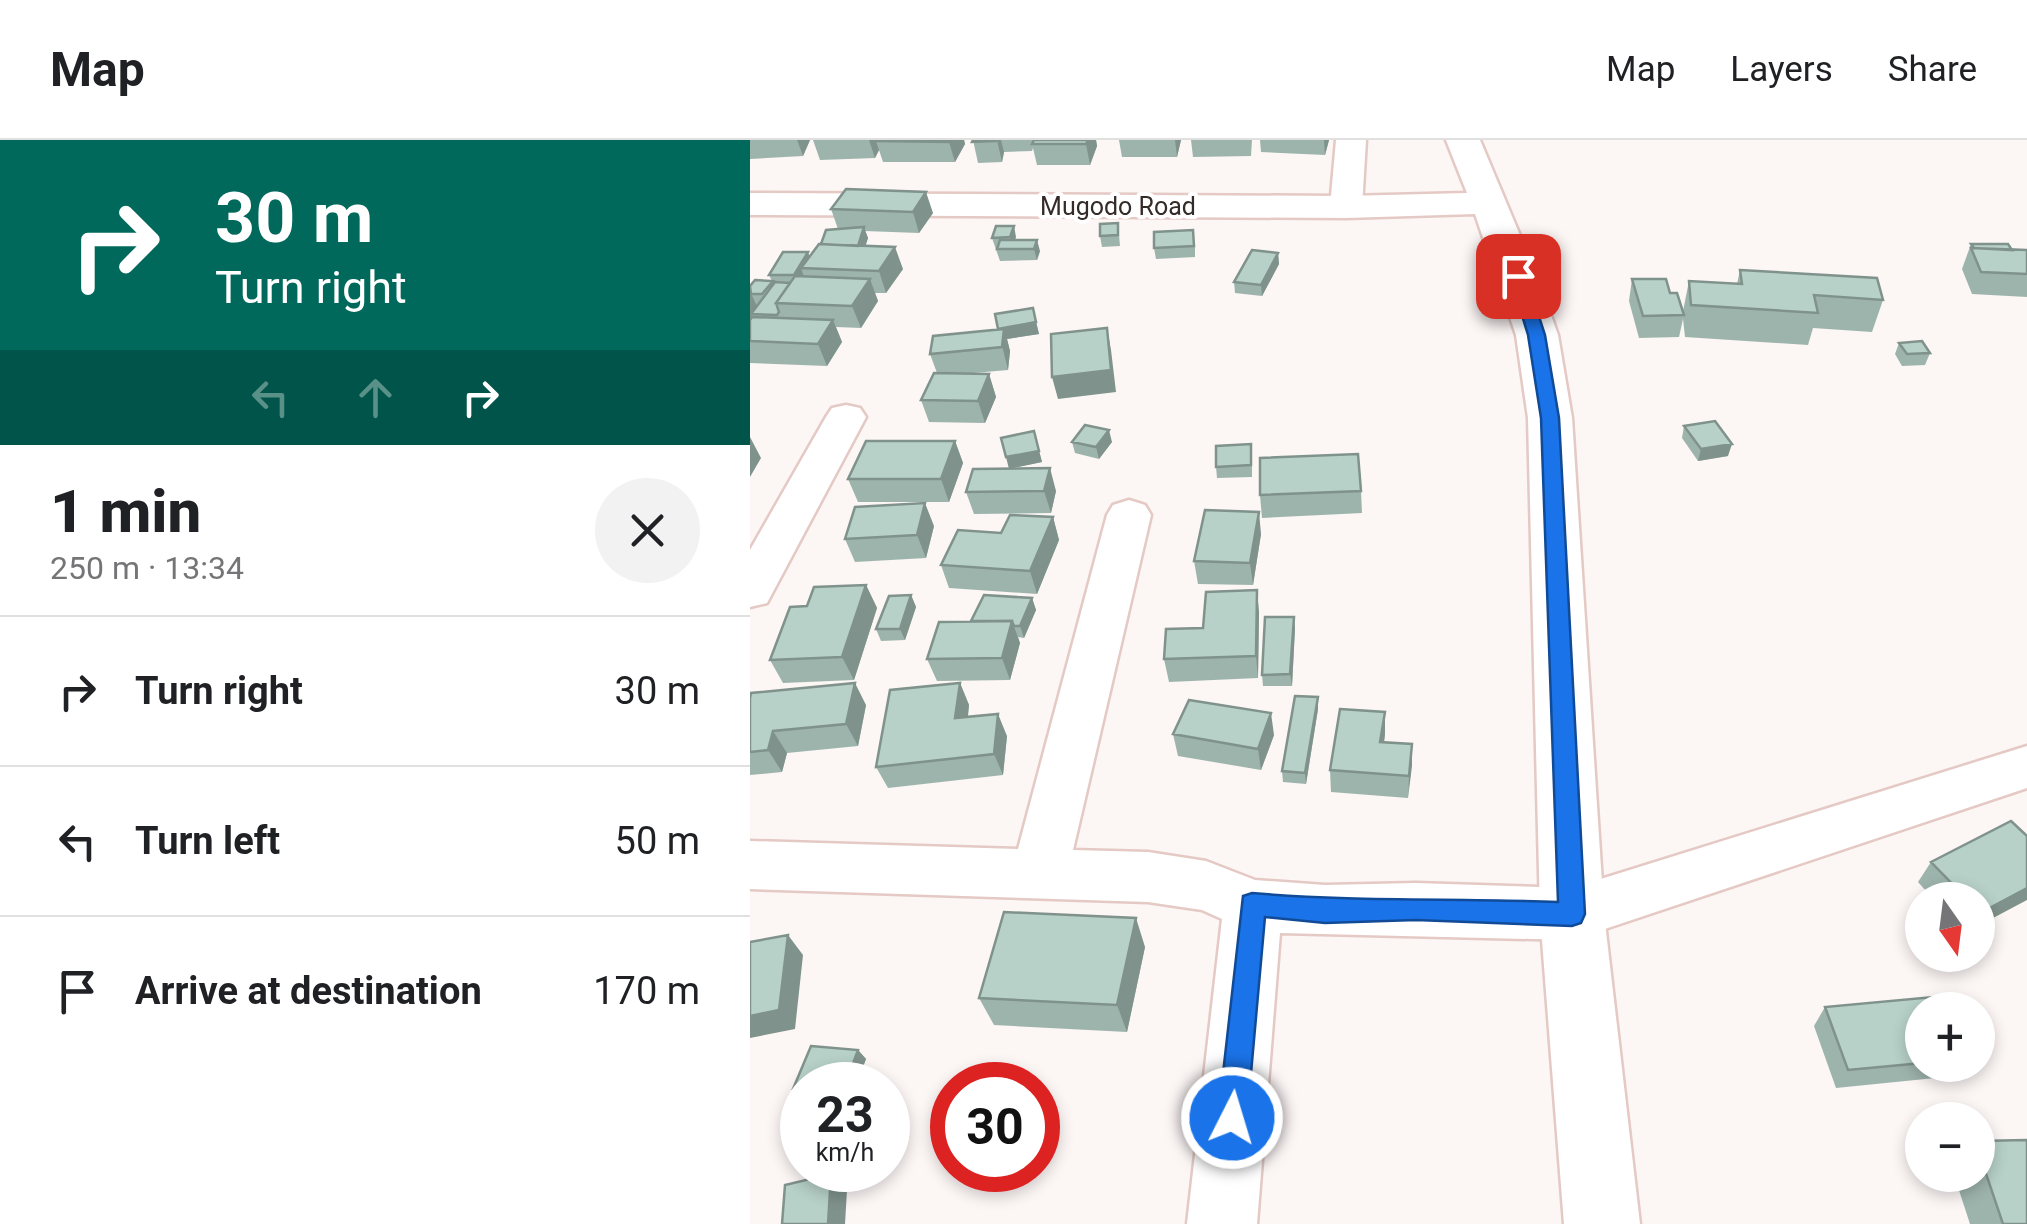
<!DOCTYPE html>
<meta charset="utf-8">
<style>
:root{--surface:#fff;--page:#f2f2f2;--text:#202124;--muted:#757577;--line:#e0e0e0}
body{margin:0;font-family:Roboto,sans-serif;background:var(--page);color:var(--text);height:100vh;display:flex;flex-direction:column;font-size:38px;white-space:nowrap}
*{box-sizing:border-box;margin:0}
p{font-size:32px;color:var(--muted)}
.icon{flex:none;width:55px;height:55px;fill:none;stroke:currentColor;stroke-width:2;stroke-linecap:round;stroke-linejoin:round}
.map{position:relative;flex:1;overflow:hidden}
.details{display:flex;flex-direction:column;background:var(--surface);width:750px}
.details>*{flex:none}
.guide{background:#00695c;color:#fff;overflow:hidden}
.needle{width:65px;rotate:166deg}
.fabs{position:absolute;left:1155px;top:742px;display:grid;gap:20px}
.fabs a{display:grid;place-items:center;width:90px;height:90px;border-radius:50%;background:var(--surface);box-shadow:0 5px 15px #0003;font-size:50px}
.speed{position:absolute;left:30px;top:922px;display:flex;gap:20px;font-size:50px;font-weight:700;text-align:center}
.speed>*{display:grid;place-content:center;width:130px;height:130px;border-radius:50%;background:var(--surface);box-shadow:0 5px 15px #0003;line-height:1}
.speed small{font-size:25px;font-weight:400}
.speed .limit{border:15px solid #d22;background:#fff;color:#111}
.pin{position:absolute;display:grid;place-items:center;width:85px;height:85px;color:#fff;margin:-42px;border-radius:20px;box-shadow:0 5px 15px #0006}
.me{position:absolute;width:110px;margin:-55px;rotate:5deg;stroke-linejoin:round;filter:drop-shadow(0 0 8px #0008)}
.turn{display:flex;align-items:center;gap:35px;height:210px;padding:0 50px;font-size:45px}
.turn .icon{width:130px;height:130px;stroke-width:2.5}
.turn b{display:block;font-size:70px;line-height:85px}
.lanes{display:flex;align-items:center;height:95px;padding:0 50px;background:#0003;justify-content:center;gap:50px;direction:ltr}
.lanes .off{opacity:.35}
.round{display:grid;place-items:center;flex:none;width:105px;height:105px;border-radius:52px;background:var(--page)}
.headline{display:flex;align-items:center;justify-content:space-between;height:170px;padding:0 50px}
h1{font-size:60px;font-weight:800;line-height:75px}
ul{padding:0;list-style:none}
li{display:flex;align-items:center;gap:30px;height:150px;padding:0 50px;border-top:2px solid var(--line)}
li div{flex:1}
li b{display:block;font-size:38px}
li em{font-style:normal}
header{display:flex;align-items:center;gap:60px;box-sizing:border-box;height:140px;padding:0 50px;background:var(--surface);border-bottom:2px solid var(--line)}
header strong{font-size:48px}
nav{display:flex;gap:55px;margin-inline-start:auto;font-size:35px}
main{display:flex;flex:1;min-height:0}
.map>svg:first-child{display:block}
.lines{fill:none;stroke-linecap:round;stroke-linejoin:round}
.street-casing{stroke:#e4c9c4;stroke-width:5}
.secondary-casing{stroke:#e4c9c4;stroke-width:5}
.street{fill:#fff;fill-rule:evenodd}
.secondary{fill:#fff;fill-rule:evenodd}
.wall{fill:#9db4ac}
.shaded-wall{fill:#80928c}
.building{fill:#b7d1c8;stroke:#80928c;stroke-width:2.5}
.route{fill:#1a73e8;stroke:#114b97;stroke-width:2.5}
.labels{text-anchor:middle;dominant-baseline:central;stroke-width:8;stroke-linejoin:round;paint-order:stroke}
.far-street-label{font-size:25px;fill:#342a28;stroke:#fff}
</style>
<header>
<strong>Map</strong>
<nav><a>Map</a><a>Layers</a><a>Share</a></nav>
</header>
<main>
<section class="details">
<div class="guide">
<div class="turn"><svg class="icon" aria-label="right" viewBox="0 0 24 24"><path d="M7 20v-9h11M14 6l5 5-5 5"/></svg><div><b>30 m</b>Turn right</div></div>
<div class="lanes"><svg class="icon off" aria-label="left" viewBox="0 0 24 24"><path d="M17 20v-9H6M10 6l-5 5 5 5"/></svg><svg class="icon off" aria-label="ahead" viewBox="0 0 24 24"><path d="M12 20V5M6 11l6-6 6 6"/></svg><svg class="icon" aria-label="right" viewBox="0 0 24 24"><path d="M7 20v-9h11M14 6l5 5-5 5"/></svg></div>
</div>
<div class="headline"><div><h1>1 min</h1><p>250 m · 13:34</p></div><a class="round"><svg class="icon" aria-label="close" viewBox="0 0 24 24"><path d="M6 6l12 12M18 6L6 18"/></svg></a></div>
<ul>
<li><svg class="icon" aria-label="right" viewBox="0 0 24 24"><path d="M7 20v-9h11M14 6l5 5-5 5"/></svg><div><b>Turn right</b></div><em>30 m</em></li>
<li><svg class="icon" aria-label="left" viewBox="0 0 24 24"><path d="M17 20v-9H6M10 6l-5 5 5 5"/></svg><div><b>Turn left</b></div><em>50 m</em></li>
<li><svg class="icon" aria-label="arrive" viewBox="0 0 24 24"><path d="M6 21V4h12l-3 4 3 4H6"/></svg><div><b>Arrive at destination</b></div><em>170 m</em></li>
</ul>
</section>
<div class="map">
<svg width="1277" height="1084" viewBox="0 0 1277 1084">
<rect width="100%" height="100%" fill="#fcf6f5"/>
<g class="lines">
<g class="street-casing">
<path id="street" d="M586,0h30l-4,67 -4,7h-24l-4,-7z
M96,265l14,3 6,9 -99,186 -17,4v-57l76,-133 6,-9z
M379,360l16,5 6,10 -78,335 75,2 58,9 49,19 70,5 91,-2 156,5 455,-142v42l-455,152 -292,-7 -23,291h-70l35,-305 -20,-9 -54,-8 -398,-13v-48l268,8 89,-334 6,-10z"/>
</g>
<g class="secondary-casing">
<path id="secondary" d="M696,0h34l57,136 21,59 14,83 32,496 36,310h-76l-24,-310 -12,-496 -12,-83 -41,-121 -129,4 -596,-3v-22l596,3 121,-3z"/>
</g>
<use href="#street" class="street"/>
<use href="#secondary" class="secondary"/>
</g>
<path class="wall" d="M0,0h60l-7,16 -53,3z
M63,0h151l1,4 -10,18h-72l-4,-12 -4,8 -55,2z
M223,0h123l1,6 -7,19h-53l-4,-17 -1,3 -28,1 -2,10 -24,1z
M369,0h62l-4,17h-55z
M441,0h61l-1,16 -58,1z
M510,0h69l-4,15 -64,-3z
M81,69l102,4 -14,20 -54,-2 3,7 -3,8 38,23 -17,24h-11l3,8 -17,27 -25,-1 6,15 -15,24 -77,-3v-77l22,-5 -3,-6 41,-18 28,-28z
M368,83l2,23 -18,1 -2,-11z
M264,86l1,14 25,11 -3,9 -37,1 -8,-23z
M445,101v16l-39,2 -2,-11z
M1221,104l56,6v47l-55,-3 -10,-25z
M528,113l1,11 -17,32 -27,-3 -1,-11z
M990,130l143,30 -11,32 -59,-4 -5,17 -123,-8 -2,-18 -4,18 -40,1 -10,-37 3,-22 51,32 6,-30 48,3z
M283,168l6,26 -32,5 3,12 -2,19 -47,4h28l7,23 -11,26 -56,-1 -8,-22 16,-27 -7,-19 68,-25z
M1149,203l31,10 -5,12 -23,1 -7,-12z
M934,286l44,30 -30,5 -16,-23z
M284,291l8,31 -30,6 44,23 -5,22 -77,1 -8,-22 43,-24z
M205,301l8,22 -14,39h-91l-10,-23z
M322,302h40l-13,17 -24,-6z
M502,315v22l-35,1 -1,-11z
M611,351l1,22 -100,5 -2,-23z
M303,377l6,23 -22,54 -88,-6 -8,-23 60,-32z
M184,386l-8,32 -71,4 -10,-23z
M511,394l-8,51 -55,-1 -4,-23z
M116,445l11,23 -23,72 -71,3 -13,-23 37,-54z
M507,450l2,23 -1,65 -89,4 -5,-23 39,-31z
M161,455l5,12 -11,33 -24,1 -5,-12z
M282,458l4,12 -12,28 -6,-1 2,6 -10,37 -73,1 -10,-22 44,-38z
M545,488l-3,58h-29l-1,-11z
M210,543l9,22 -1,12 39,19 -4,39 -115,13 -12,-21z
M0,558l116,7 -8,41 -71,7 -5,19 -32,3z
M568,569l-12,75 -23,-2 -1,-11z
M423,594l101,1 -13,35 -83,-14z
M635,594l-1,8 28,2 -4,54 -77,-6 -1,-22z
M1261,681l-33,105v-26h-44l-16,-18 13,-20z
M395,807l-18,85 -133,-7 -15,-27z
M1075,867l97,3v55h43l-10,11 -119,12 -22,-62z
M61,906l47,4 8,9 -10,26h-54v13h-1l-8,-9z
M1228,1001l49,83h-57l-16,-49h24z"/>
<path class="shaded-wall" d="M47,0h13l-7,16z
M119,0h13l-6,1 3,9 -4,8z
M200,0h14l1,4 -10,18 -6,-20z
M247,0h4l3,12 -2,10z
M338,0h8l1,6 -7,19 -4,-21z
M425,0h6l-4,17z
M574,0h5l-4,15z
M176,52l7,21 -14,20 -6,-21z
M264,86l2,11 -3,11 -3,-11z
M114,87l4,11 -6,19 -4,-11z
M287,100l3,11 -3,9 -3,-11z
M145,107l8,22 -17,24 -7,-22z
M58,112l4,11 -11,5 3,9 -5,8 -5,-10z
M528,113l1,11 -17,32 -1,-11z
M120,139l8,22 -17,27 -9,-22z
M0,151l10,22 -9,1 3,7 -4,6z
M83,180l9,22 -15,24 -9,-22z
M286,182l3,12 -32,5 3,12 -2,19 -10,-41z
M357,188l4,22 5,42 -58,7 -6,-22z
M239,234l7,23 -11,26 -7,-22z
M359,290l3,12 -13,17 -3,-12z
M0,297l11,21 -11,19z
M205,301l8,22 -14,39 -8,-23z
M982,304l-4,12 -30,5 3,-12z
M289,311l3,11 -33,7 -3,-12z
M300,328l6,23 -5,22 -7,-22z
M175,363l9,23 -8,32 -9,-23z
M509,372l2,22 -8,51 -3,-22z
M303,377l6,23 -22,54 -7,-23z
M116,445l11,23 -23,72 -12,-23z
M507,450l2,23 -1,65 -2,-22z
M161,455l5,12 -11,33 -5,-11z
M282,458l4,12 -12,28 -4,-12z
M544,477l1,11 -3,58 -2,-12z
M262,481l8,22 -10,37 -8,-22z
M105,543l11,22 -8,41 -12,-22z
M210,543l9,22 -4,35 -10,-22z
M568,557v12l-12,75 -1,-11z
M635,572v22l-4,30 -1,-22z
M521,573l3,22 -13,35 -3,-21z
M248,574l9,22 -4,39 -9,-21z
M23,591l14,22 -5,19 -14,-22z
M662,604v22l-4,32 1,-22z
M1277,748v12l-49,26v-10l2,-3z
M386,778l9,29 -18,85 -10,-27z
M38,795l15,20 -8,74 -45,9v-22z
M108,910l8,9 -10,26h-11z
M81,1034l16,16 -2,34h-17z"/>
<path class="building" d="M127,0h73l-1,2 -73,-1z
M223,0h24l-1,1 -24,1z
M284,0h54l-2,4h-54z
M96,49l80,3 -13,20 -82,-3z
M368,83v12l-18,1v-12z
M246,86h18l-4,11 -18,1z
M114,87l-6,19 -37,-2 5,-14z
M443,90l1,16 -40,2v-16z
M250,100h37l-3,9h-37z
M69,104l76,3 -16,24 -78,-3z
M1221,104h37l4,6 -38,-2z
M1221,108l56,2v24l-46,-2z
M502,110l26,3 -17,32 -27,-3z
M33,112h25l-14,23h-25z
M990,130l137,8 6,22 -69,-5 4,18 -127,-8 -2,-24 53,3z
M45,136l75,3 -18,27 -76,-3z
M882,139h34l4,14h7l7,22 -41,1z
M5,140l18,1 -11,13h-11l-1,-8z
M25,142l15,1 -14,20 3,9 -2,3 -26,-1z
M283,168l3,14 -38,7 -3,-15z
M2,177l81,3 -15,24 -68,-3v-21z
M357,188l4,42 -59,7 -1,-43z
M254,189l-2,18 -72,7 3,-18z
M1172,201l8,12 -23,1 -8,-11z
M184,233l55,1 -11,27 -57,-1z
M965,281l17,23 -31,5 -17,-23z
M335,285l24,5 -13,17 -24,-5z
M284,291l5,20 -33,6 -5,-19z
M116,301h89l-14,38h-93z
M501,304v21l-35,2v-21z
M608,314l3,37 -101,4v-37z
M300,328l-6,23 -78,1 7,-23z
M175,363l-8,32 -72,4 10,-32z
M455,370l54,2 -9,51 -56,-2z
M260,375l43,2 -23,54 -89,-6 17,-35 43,3z
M116,445l-24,72 -72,3 20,-53 17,-1 7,-19z
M507,450l-1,66 -92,3 2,-30 37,-1 3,-36z
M161,455l-11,34h-24l13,-33z
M234,455l48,3 -12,28h-6l-2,-5h-41z
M515,477h29l-4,57 -28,1z
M262,481l-10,37 -75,1 12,-37z
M105,543l-9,41 -73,7 -5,19 -18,2v-54l1,-5z
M210,543l-5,35 43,-4 -4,40 -118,13 14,-77z
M545,556l23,1 -13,76 -23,-2z
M439,560l82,13 -13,36 -85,-15z
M590,569l45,3 -5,30 32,2 -3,32 -79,-6z
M1261,681l16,15v52l-47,25 -2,-3v-10h-10l-37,-38z
M254,772l132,6 -19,87 -138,-7z
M38,795l-9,75 -29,6v-74z
M1194,856l6,14h-28v53l-74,7 -23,-63z
M61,906l47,4 -13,35h-43v5l-9,-1z
M1277,1000v84h-24l-25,-74v-9z
M81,1034l-3,50h-46l3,-39z"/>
<path class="route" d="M768,131l8,5 19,59 14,83 26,496 -4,9 -9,3 -156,-6 -91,3 -60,-6 -18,201 -4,10 -11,4 -10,-4 -4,-10 25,-222 9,-3c102,9 204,5 306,9l-17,-484 -13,-83 -18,-59z"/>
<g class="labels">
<g class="far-street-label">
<text x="368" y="66">Mugodo Road</text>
</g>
</g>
</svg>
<div class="fabs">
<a><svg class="needle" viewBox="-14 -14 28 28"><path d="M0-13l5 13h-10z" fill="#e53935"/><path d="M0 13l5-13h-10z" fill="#757577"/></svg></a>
<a>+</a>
<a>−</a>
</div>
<div class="speed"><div>23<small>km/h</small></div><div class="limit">30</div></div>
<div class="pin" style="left:768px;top:136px;background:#d93025"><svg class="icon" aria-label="arrive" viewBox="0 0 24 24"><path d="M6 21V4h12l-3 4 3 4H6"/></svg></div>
<svg class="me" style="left:482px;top:978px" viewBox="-20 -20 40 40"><circle r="17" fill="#1a73e8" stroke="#fff" stroke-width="3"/><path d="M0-11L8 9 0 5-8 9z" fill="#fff"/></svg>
</div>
</main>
